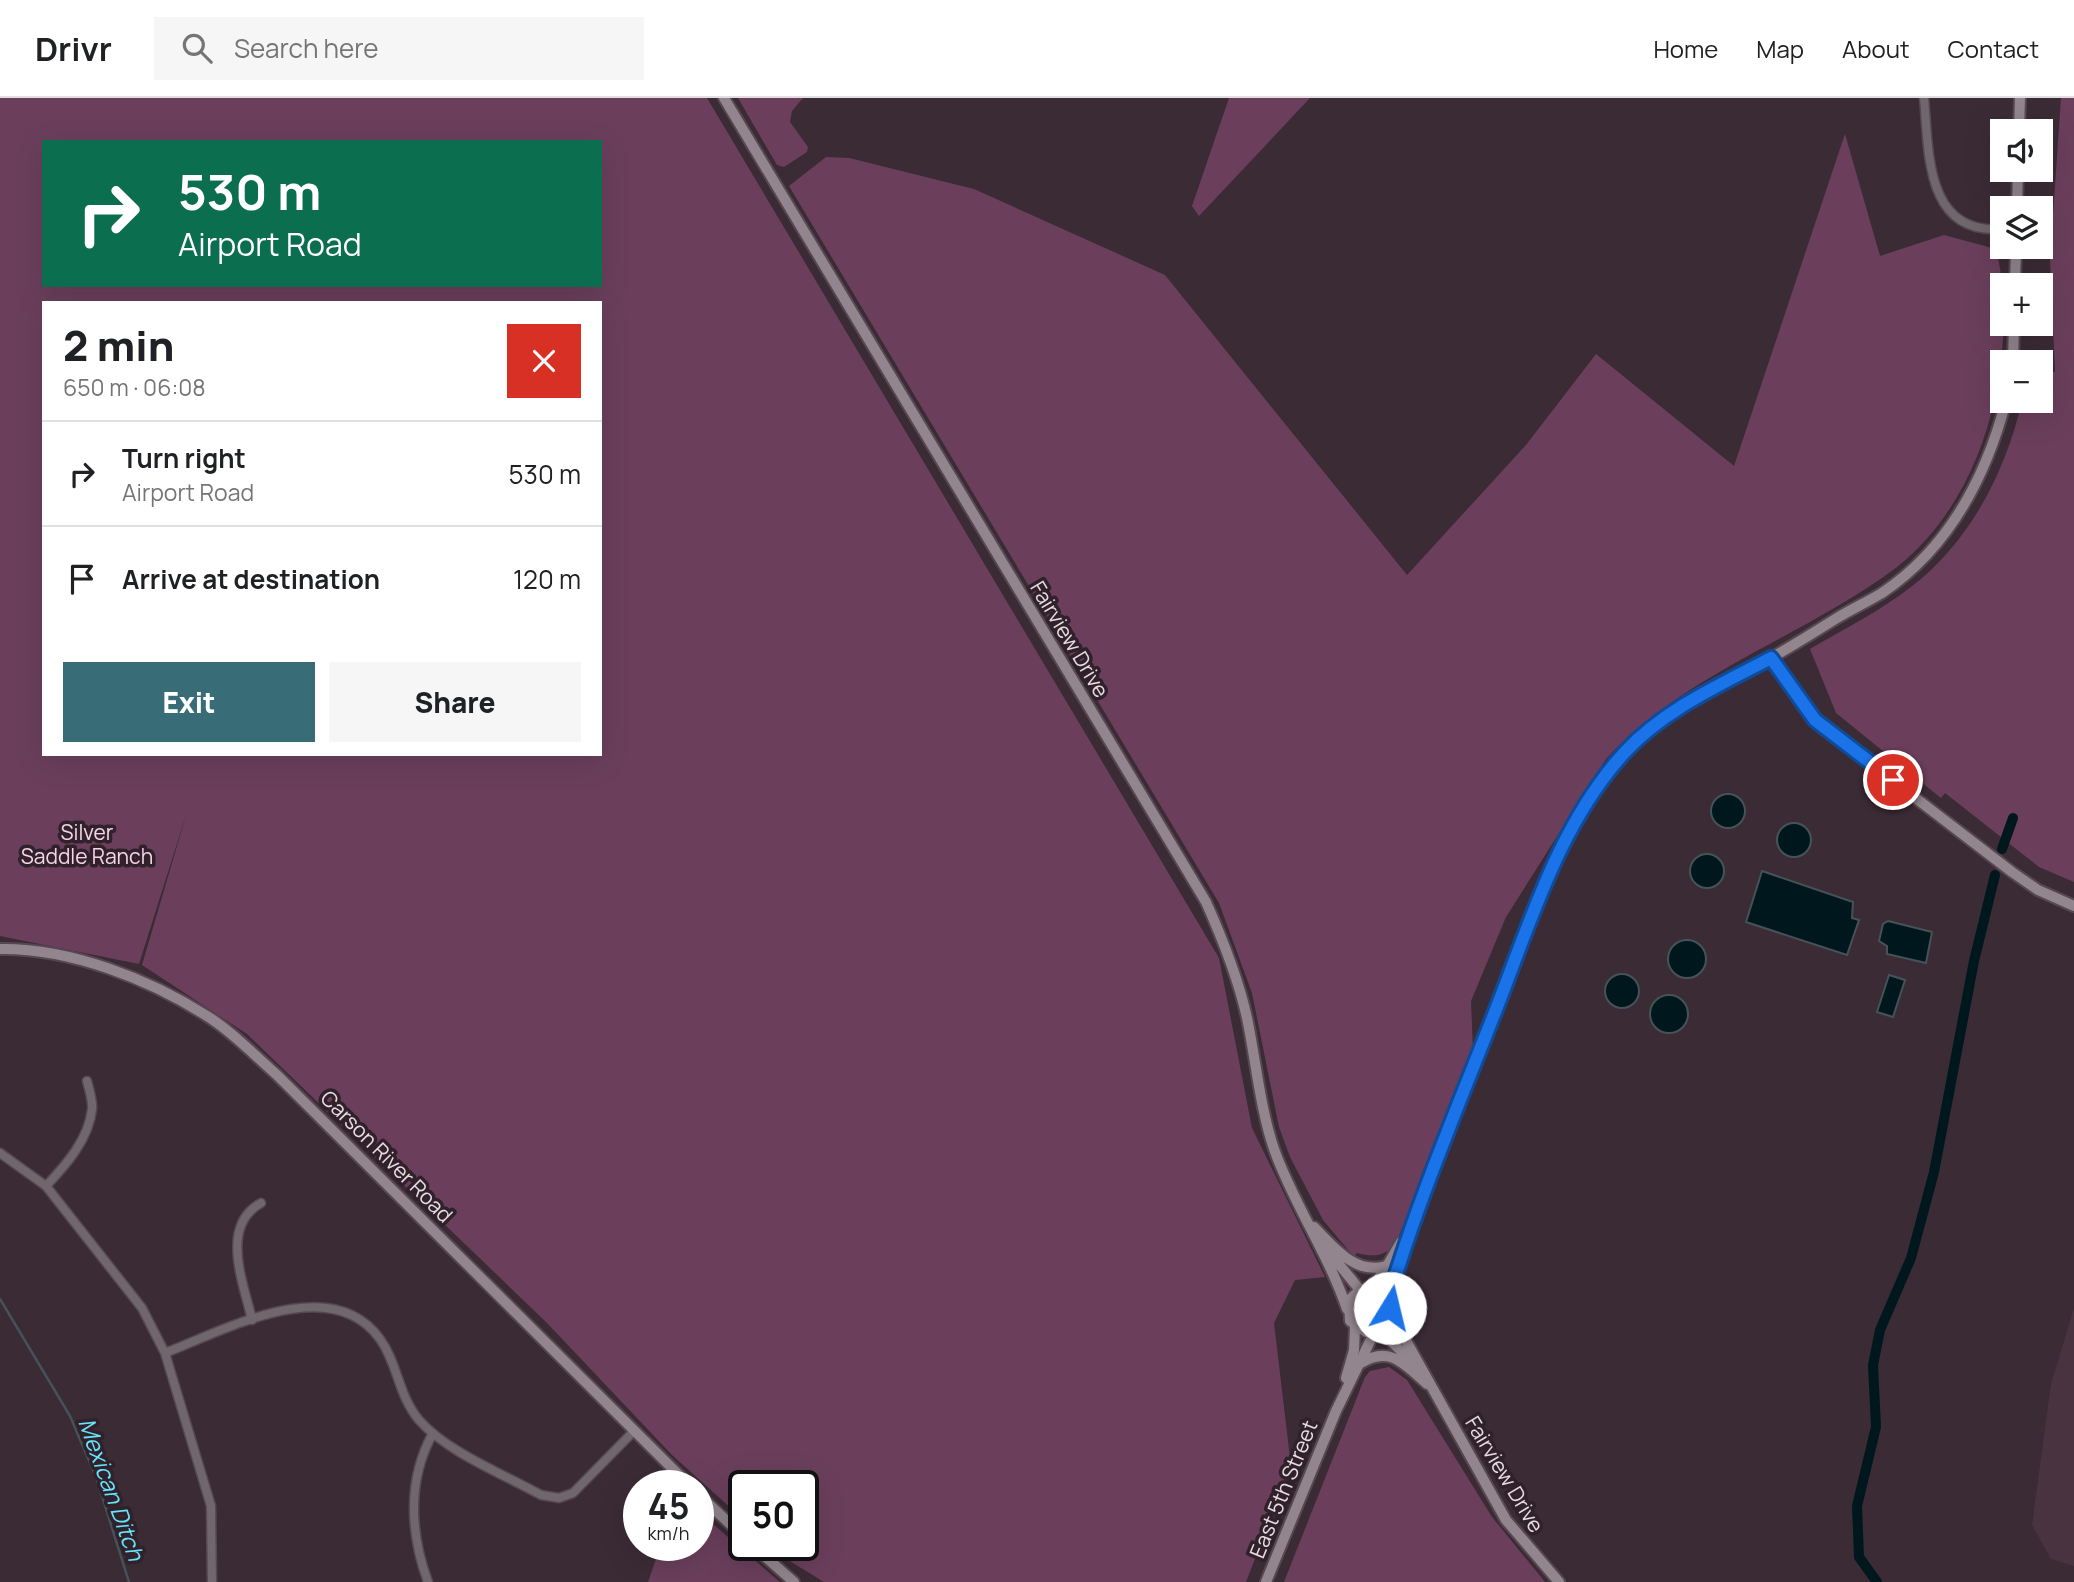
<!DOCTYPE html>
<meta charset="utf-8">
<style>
:root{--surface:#fff;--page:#f6f6f6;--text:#202124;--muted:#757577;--line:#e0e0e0;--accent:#386d78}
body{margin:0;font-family:Manrope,sans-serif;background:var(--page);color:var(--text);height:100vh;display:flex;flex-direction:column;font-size:26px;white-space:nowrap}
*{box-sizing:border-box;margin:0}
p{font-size:23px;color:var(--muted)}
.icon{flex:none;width:38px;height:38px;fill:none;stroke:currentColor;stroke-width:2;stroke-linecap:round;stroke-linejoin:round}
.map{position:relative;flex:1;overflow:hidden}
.drawer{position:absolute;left:42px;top:203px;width:560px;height:455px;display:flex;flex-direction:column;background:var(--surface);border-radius:0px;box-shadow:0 7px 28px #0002}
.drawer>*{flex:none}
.banner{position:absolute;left:42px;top:42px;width:560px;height:147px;border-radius:0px;box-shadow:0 7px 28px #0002;background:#0b6e4f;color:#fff;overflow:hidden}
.controls{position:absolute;left:1990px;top:21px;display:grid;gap:14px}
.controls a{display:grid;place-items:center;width:63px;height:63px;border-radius:0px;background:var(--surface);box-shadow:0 7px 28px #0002;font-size:35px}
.speed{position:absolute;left:623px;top:1372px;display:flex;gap:14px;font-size:35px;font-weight:700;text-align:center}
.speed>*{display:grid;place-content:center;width:91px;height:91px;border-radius:50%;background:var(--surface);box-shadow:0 7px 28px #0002;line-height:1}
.speed small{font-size:18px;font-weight:400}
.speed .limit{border:4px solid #111;border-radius:10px;background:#fff;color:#111}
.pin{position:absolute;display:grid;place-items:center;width:60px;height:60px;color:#fff;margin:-30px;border:4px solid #fff;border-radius:50%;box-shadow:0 2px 7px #0007}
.me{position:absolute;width:77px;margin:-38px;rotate:9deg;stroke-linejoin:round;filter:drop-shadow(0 0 5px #0008)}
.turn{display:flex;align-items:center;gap:24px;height:147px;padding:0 21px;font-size:32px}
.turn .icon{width:91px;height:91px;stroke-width:2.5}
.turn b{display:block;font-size:49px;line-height:60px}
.round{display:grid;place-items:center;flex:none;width:74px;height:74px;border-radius:0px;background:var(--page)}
.overview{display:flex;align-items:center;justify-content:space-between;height:119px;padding:0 21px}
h1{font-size:42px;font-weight:800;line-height:52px}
.primary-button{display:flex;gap:14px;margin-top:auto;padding:14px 21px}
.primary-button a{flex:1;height:80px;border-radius:0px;background:var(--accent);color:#fff;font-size:28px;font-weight:800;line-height:80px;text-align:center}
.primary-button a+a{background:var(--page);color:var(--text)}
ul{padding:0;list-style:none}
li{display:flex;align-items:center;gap:21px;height:105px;padding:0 21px;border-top:2px solid var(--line)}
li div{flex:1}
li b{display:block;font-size:26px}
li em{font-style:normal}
header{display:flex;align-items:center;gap:42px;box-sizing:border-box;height:98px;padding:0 35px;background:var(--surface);border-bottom:2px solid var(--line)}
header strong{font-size:33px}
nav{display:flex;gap:38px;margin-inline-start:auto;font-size:24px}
.search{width:490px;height:63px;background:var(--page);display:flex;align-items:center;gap:18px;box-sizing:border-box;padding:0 24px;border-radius:0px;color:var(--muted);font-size:26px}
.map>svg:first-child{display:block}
.built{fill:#493341}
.green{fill:#6b3f5c;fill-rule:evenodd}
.water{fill:#00181d;stroke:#455358;stroke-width:2}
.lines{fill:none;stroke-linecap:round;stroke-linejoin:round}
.stream{stroke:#455358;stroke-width:2.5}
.canal{stroke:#00181d;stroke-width:10}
.street-casing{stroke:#574751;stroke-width:11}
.secondary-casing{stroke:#574751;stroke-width:14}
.street{stroke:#6f676c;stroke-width:8}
.secondary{stroke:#92858d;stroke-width:10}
.route-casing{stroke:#114b97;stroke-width:18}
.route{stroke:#1a73e8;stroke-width:12}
.labels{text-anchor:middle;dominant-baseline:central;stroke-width:7;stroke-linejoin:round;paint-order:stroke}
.street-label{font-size:21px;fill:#e7dce2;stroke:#30212b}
.park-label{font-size:21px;fill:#f7d5e9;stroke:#30212b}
.water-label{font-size:23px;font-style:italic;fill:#66e4fa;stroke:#30212b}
</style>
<header>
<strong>Drivr</strong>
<div class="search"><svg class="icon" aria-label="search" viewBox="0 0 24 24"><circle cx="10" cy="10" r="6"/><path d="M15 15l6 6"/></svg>Search here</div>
<nav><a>Home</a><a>Map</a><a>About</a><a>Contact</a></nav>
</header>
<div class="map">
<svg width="2074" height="1484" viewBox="0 0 2074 1484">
<rect width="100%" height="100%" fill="#3b2b35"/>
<path class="built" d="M2074,1210v258l-23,-7 -19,-34 19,-141z"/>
<path class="green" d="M0,0h707l512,860 33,170 73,149 -30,3 -21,43 17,143 -45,116h-422l-36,-22 -16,-15h31v-59h-59v34l-72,-65 -125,-132 -300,-289 -105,-69 45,-153 -48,152 -139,-28zM44,44h556v143h-556zM44,205h556v451h-556z
M738,0h65l-11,13 -2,11 18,25 -1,5 -23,15 -7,-2z
M1229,0h81l-111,118 -7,-10z
M2061,0h13v784l-35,-15 -94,-74 -4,5 -105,-85 -26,-64c34,-20 70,-38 101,-62 59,-45 95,-116 111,-186h18l1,-28 14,-1 -5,-113z
M1845,36l35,122 64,-21 52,14c12,48 9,103 -2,152 -13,62 -46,126 -97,166 -93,70 -211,105 -291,192l-100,158 -35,84 2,50 -77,192c-11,14 -23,14 -39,10l-3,4 -31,-37 -33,-63 -11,-30 -27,-134 -33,-90 -430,-717 37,-29 23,1 125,31 191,86 242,300 119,-130 70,-91 138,112z
M1389,1269l18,13 85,137 53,65h-261l81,-205 5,-6z
M698,1413l82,71h-132l13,-37h37z"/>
<path class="water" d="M1711 713a17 17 0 1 1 34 0a17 17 0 1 1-34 0Z
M1777 742a17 17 0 1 1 34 0a17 17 0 1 1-34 0Z
M1690 773a17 17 0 1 1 34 0a17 17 0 1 1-34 0Z
M1762,773l91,31 -1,16 7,2 -12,35 -101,-33z
M1888,823l44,11 -6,31 -39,-9v-8l-8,-5 4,-17z
M1668 861a19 19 0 1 1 38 0a19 19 0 1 1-38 0Z
M1605 893a17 17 0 1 1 34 0a17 17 0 1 1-34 0Z
M1889,877l16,5 -12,37 -16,-5z
M1650 916a19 19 0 1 1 38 0a19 19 0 1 1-38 0Z"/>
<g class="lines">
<path class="stream" d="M0,1201l70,117 26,61 33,105"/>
<path class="canal" d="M2002,751l11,-31
M1877,1484l-18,-25 -2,-51 19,-79 -3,-62 7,-35 31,-72 23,-86 40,-211 21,-86"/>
<g class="street-casing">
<path id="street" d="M1924,0c5,54 1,137 78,131
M0,1055l46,33 96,122 23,45 46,153 1,76
M46,1088c20,-21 43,-47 46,-77 1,-8 -3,-20 -5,-28
M252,1222c-8,-36 -33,-94 9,-117
M165,1255c60,-23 166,-82 215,-14 18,25 18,56 39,81 28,32 84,54 122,75l18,3 14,-5 60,-61
M428,1484c-18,-49 -21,-102 5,-149"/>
</g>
<g class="secondary-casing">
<path id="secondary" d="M724,0l482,804c17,38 32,75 41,116 9,43 13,90 27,131 20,56 54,104 73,160
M2019,33l1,-33
M2017,110l1,-38
M2015,187l1,-38
M2013,264l1,-38
M1771,560l44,62 12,10 185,142 26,18 36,16
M0,851c70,-1 149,30 207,67 26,16 48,40 70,59l413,411
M1314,1129c21,21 41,48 72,39
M1324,1148l36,44
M1368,1190l17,8 5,16 -8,15 -16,5 -16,-11 -1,-20c7,-11 18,-11 27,-20 10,-11 17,-26 25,-39
M1388,1202c30,-99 70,-193 108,-289 35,-88 63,-189 129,-259 38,-40 86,-62 133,-87 27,-14 53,-31 79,-47 15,-9 30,-16 45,-25 67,-45 104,-116 124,-192
M1390,1214l116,208 53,62
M1379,1231l37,37
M1361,1265c29,-18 43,1 66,21
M1346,1280l8,-28 1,-23
M698,1396l46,43
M752,1447l42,37
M1266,1484l70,-171 39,-80"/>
</g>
<use href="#street" class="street"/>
<use href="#secondary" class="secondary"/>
</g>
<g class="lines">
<g class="route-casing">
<path id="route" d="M1390,1210l-2,-8c29,-97 68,-189 105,-283 36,-90 65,-192 132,-265 40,-43 95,-67 146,-94l44,62 78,60"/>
</g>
<use href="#route" class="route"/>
</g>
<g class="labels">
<g class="street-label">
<text transform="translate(1070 541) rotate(59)">Fairview Drive</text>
<text transform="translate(387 1058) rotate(45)">Carson River Road</text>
<text transform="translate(1505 1376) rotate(59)">Fairview Drive</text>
<text transform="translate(1283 1391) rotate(-68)">East 5th Street</text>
</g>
<g class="park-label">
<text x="87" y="734">Silver<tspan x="87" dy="24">Saddle Ranch</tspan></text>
</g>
<g class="water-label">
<text transform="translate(112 1391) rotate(70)">Mexican Ditch</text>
</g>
</g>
</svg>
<div class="controls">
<a><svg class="icon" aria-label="sound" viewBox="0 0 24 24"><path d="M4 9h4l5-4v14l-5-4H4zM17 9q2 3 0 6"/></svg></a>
<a><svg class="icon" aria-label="layers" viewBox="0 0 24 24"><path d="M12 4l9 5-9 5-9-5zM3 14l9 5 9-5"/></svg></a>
<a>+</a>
<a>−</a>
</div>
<div class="speed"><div>45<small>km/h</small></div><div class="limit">50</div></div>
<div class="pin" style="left:1893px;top:682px;background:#d93025"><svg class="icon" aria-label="arrive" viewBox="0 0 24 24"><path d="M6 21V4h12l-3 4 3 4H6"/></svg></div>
<svg class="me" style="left:1390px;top:1210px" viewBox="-20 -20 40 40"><circle r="19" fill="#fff"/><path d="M0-13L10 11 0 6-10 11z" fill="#1a73e8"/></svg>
<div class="banner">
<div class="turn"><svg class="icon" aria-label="right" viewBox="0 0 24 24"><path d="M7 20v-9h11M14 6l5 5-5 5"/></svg><div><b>530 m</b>Airport Road</div></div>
</div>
<section class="drawer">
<div class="overview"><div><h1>2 min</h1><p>650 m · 06:08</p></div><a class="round" style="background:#d93025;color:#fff"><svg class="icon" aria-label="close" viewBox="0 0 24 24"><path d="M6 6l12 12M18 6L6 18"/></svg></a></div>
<ul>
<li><svg class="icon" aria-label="right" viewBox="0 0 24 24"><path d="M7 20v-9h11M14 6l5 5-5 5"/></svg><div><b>Turn right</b><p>Airport Road</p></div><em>530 m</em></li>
<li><svg class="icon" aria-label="arrive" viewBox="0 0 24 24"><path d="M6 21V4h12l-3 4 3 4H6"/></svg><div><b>Arrive at destination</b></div><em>120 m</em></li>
</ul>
<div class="primary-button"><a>Exit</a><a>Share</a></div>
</section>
</div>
